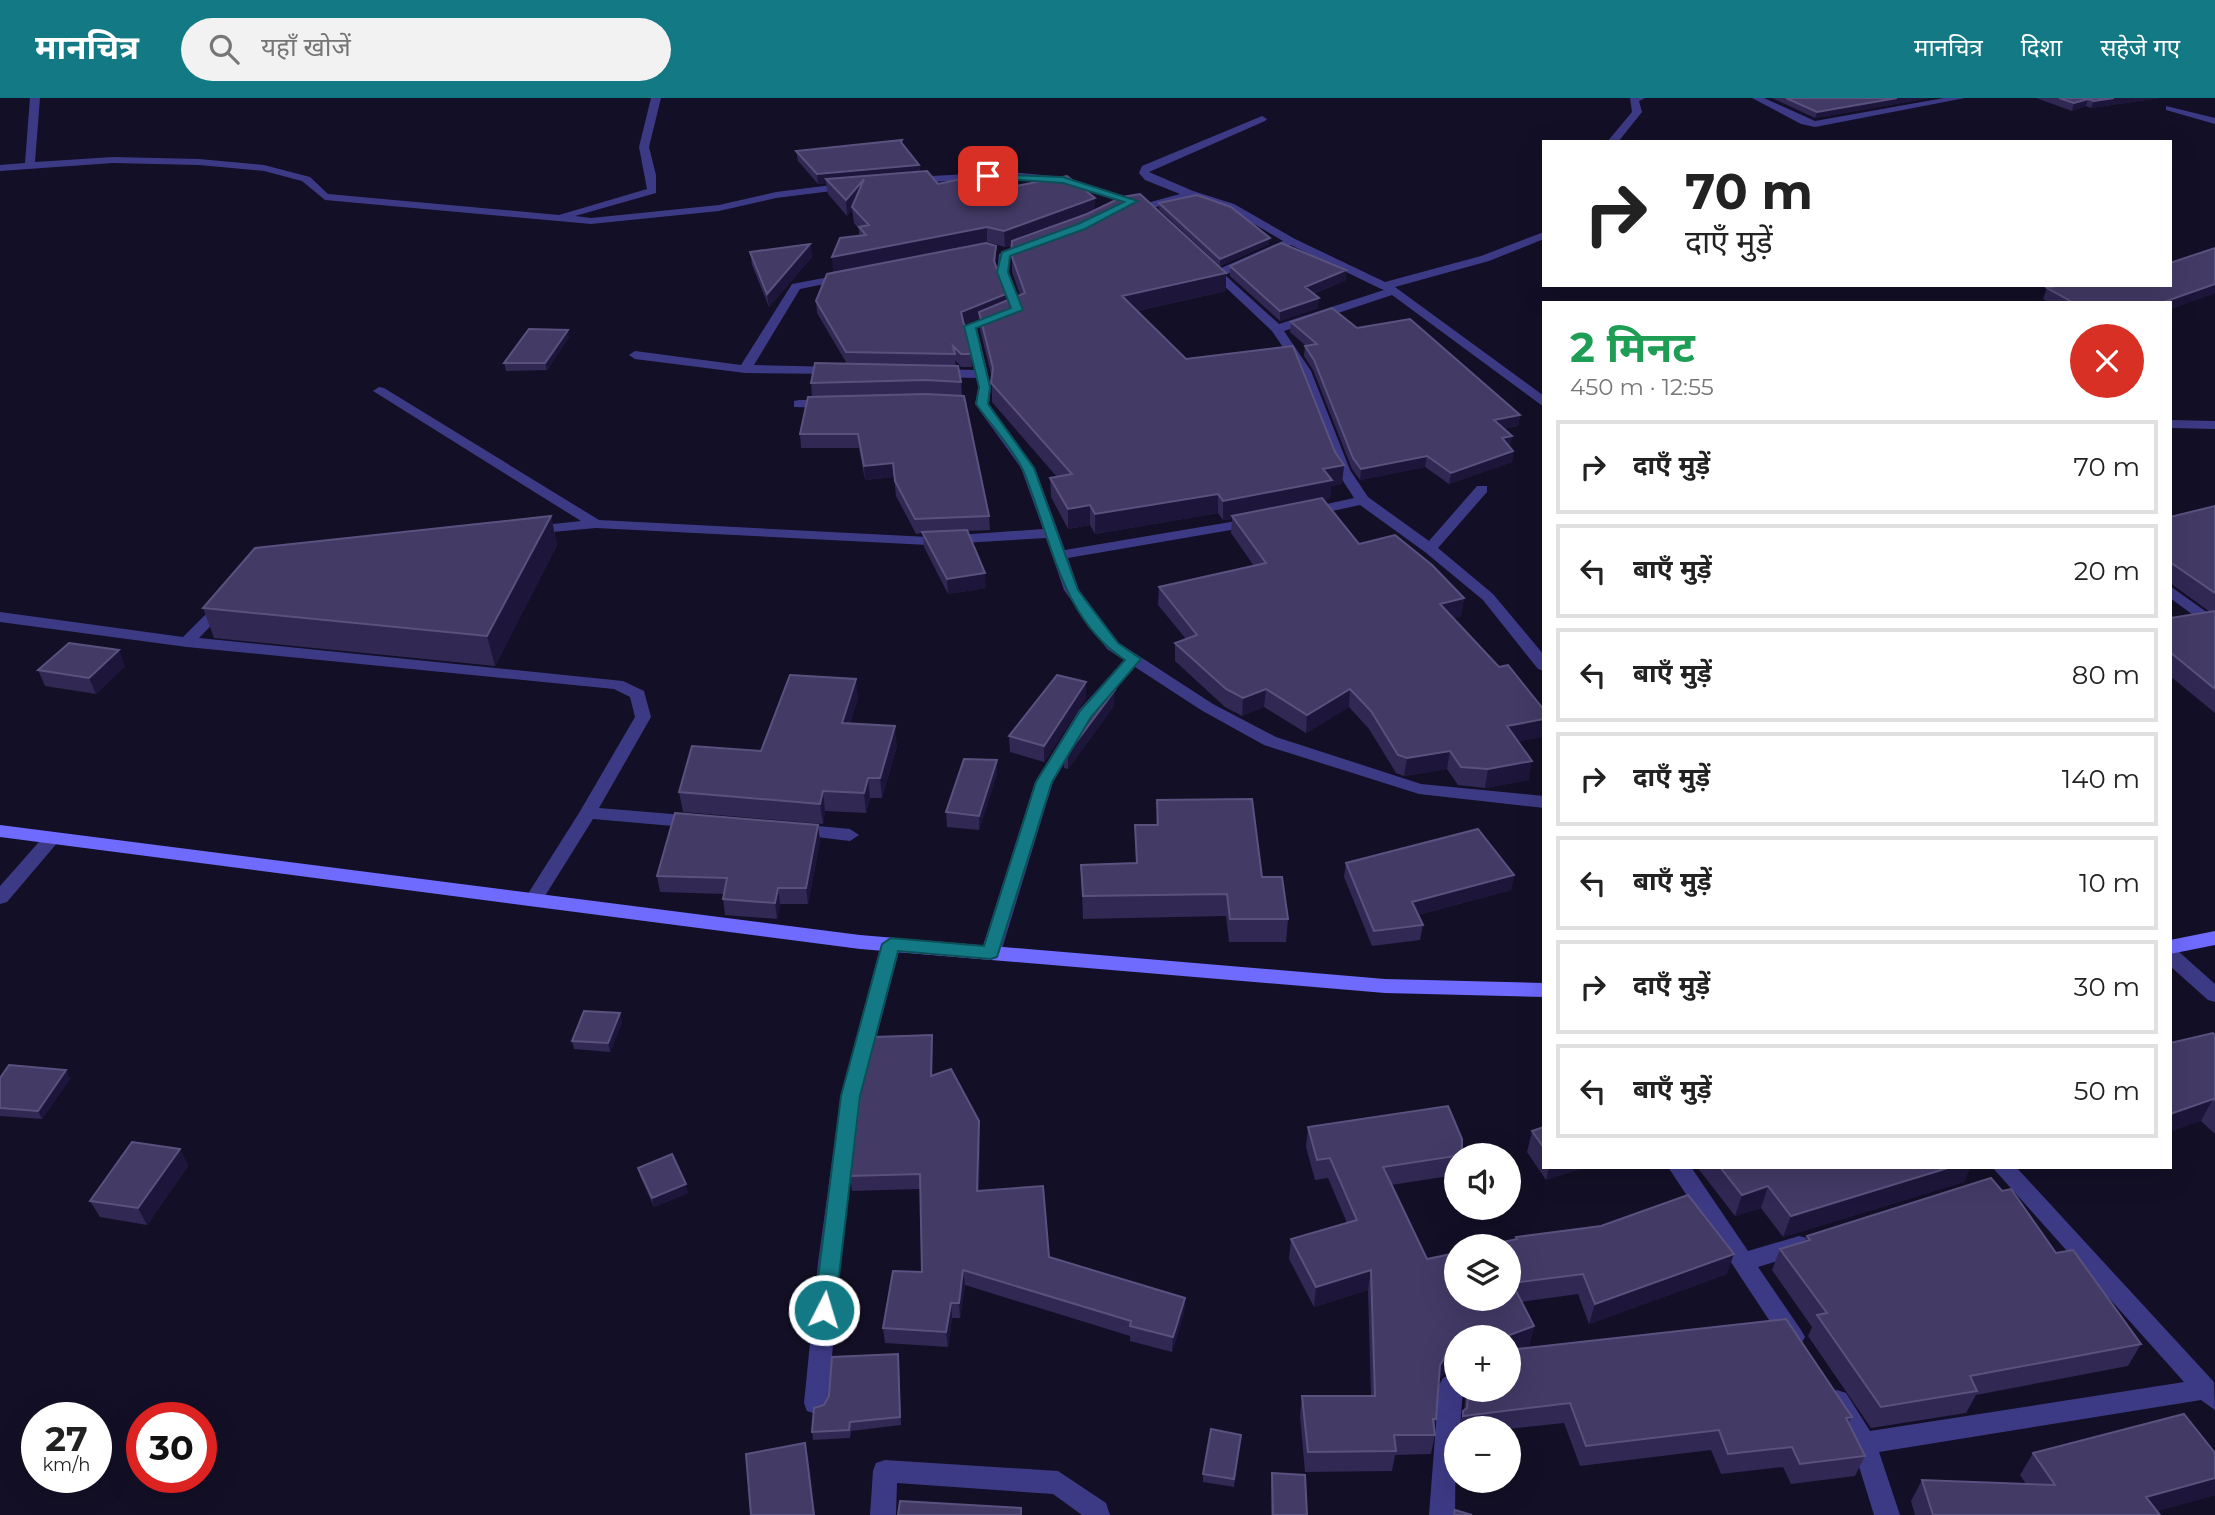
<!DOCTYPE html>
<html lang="hi">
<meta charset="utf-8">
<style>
:root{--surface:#fff;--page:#f2f2f2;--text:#222;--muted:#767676;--line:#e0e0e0;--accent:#137a85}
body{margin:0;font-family:Montserrat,"Noto Sans Devanagari",sans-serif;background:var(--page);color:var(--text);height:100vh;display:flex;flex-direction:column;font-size:26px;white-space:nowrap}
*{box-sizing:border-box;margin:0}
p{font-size:23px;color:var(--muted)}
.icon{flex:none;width:38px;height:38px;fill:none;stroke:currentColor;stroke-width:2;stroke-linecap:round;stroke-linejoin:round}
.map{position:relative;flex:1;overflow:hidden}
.side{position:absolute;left:1542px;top:203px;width:630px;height:868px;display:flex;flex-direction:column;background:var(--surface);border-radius:0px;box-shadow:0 7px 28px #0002}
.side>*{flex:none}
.hud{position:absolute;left:1542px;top:42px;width:630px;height:147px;border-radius:0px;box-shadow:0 7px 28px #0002;background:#fff;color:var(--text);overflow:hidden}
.buttons{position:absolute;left:1444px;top:1045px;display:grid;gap:14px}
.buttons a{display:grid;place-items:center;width:77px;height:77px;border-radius:50%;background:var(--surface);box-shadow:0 7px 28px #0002;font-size:35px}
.speed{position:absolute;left:21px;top:1304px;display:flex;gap:14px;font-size:35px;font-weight:700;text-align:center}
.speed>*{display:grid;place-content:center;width:91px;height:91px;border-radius:50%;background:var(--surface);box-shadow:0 7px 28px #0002;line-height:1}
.speed small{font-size:18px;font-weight:400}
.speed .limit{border:10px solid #d22;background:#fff;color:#111}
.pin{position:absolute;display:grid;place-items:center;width:60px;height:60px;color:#fff;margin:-30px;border-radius:14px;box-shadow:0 4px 10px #0006}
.me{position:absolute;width:77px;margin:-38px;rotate:5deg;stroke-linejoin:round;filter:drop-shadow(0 0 5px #0008)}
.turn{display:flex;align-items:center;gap:24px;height:147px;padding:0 28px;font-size:32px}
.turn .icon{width:91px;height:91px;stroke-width:2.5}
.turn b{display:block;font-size:49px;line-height:60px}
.round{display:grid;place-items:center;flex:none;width:74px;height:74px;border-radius:37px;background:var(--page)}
.headline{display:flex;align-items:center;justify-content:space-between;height:119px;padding:0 28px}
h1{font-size:42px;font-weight:700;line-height:52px;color:#1e9e55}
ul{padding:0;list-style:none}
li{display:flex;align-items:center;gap:21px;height:94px;margin:0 14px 10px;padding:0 14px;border:4px solid var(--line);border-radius:0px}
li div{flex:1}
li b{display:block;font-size:26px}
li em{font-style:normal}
header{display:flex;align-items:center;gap:42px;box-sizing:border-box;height:98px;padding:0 35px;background:var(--accent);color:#fff}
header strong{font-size:33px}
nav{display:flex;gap:38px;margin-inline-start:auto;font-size:24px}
.search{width:490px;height:63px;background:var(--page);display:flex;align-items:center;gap:18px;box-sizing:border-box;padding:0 24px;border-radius:38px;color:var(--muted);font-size:26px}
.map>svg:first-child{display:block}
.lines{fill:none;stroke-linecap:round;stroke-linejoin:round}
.minor{fill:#3d3a85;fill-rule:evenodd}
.secondary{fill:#6f6bff;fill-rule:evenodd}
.wall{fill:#312854;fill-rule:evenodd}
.shaded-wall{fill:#1d163a}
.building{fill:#433a66;stroke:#5a527e;stroke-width:2}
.route{fill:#137a85;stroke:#0c4f56;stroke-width:2}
</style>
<header>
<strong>मानचित्र</strong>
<div class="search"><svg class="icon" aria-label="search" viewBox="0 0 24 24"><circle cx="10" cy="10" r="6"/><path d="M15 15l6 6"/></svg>यहाँ खोजें</div>
<nav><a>मानचित्र</a><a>दिशा</a><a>सहेजे गए</a></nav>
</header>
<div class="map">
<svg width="2215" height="1417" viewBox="0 0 2215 1417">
<rect width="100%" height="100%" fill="#130f26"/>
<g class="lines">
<path class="minor" d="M30,0h10l-5,64 78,-5 86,2 65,6 46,12 18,17 231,21 88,-26 -8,-42 12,-49h10l-12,49 7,28v18l-81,23 16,2 128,-13 57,-13 72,-9 5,3 -5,3 -72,9 -57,13 -128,13 -266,-24 -23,-19 -38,-10 -65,-6 -86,-2 -113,8v-6l25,-2z
M1630,0h15l-6,3 3,11 -24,30h-11l25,-30z
M1752,0h12l51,23 129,-23h21l-150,29 -14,-3z
M2166,8l49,12v6l-49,-14z
M1262,18l5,3 -2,2 -116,51 44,19 41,13 61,35 90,43 96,-26 63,-24v7l-55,22 -94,26 149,109v11l-152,-112 -108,36 27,40 39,99 18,27 61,44 48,-55h10v6l-49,56 55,46 51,61v16l-6,-2 -55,-69 -58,-48 -65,-47 -51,11 -7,-4 2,-3 50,-11 -18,-28 -37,-99 -27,-40 -68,-64 6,-3 9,5 64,-28 -44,-26 -37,-16 -12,-2 -44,13 -13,-5 -11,2 -1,-2 3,-3 -62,-19 -52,-5 -99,5 -5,-3 5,-3 99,-5 53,5 84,26 33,-9 -35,-14 -6,-7 3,-7zM1291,147l88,43 5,2 -105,34 -54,-49z
M1028,144l10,2 -28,12 -1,16 14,38 -46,18 14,59 -2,17 46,64 30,82 189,-32 7,4 -7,4 -186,32 11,32 40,53 94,61 63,33 145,47 123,12v12l-125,-14 -155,-49 -63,-35 -66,-43 -43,49 -39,66 -52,170 -3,5h-14l-3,-5 54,-170 44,-72 45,-50 -17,-11 -43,-59 -18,-52 -118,7 -332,-17 -66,6 -5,-1 -2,-3 2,-3 56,-6 -208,-130 6,-4 5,1 215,132 329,17 115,-8 -22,-61 -46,-64 4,-17 -3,-9 -41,-1 -6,-4 6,-4 40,1 -11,-44 46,-18 -13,-36 2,-18z
M845,176l6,3 -2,2 -49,10 -46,76 83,2 4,1v6l-96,-1 -110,-14 -6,-4 6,-4 106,14 51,-81z
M799,302h30l7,4 -7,4 -35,-1v-6z
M2170,322l45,1v8l-45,-1z
M2170,488l45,32v13l-45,-33z
M222,503l8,5 -31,32 424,43 21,10 7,26 -52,91 97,8 9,6 -9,6 -103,-9 -53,85h-14l-2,-4 55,-87 56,-96 -5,-20 -16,-8 -427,-42 -187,-25v-10l183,25 34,-34z
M797,726l53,5 9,6 -9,6 -59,-7 -3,-4 3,-4z
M52,734l6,2 3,4 -3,4 -51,60 -7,2v-18l46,-52z
M891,839l7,2 3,5 -40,152 -21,167 -12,140 -3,8 -9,3 -9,-3 -3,-8 14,-140 23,-167 40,-152 3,-5z
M2170,850l7,2 38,34v18l-7,-2 -38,-34z
M1668,1069h23l57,84 51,-15 8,2 3,7 -3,7 -49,15 43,63 4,7 -4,7 -8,3 -8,-3z
M1992,1069h24l198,215 1,28 -14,-10 -322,52 21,63h-26l-21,-68 -28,-46 3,-8 9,-3 9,3 24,38 314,-49z
M1451,1276l5,2v14h7l-3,38h-4l-1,87h-26l10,-130 4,-7z
M885,1362l173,11 48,32 4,12h-28l-29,-21 -156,-11 -1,32h-26l3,-44 3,-8z"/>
<path class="secondary" d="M0,727l860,110 525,44 159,4v14l-159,-4 -525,-44 -860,-112z
M2215,833v14l-45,9v-14z"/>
</g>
<path class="wall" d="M1772,0h157l-114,20z
M2036,0h124l-69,10 -5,-2 -14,5z
M903,46l16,21 1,6 18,13 43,9 114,18 131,80 -89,20 49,48 149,93 9,13 -2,19 -11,2 -1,13 -6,1 35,44 105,54 -3,18 -8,2 91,119 -26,4 11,39 -44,8 -27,-3 -11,-16 -43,7 -8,-3 -27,-44 -20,-22 -43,26 -42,-26 -22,9 -17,-9 -50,-46v-18l11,-4 -28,-34 1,-18 95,-21 -23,-33 1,-14 -9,1 -5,-7 -123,21 -5,-9 -22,4 -17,-32 -1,-19 7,-1 -65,-75v-24l-12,-48v-12l-16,6 7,30 1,13h-11l-6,-7 1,6 5,16 1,14 27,120 1,14 -22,1 18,57 -38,6 -24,-47 -1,-14 -7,1 -20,-38 -2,-19 -29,3 -6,-32h-58l-1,-14 12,-38 -1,-13 36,-19 -30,-51 -1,-12 17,-29 26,-37v-6l-5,-6 -2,-14 -5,7 -19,-22 -2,-11 -8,1 -20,-23 -2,-10zM987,144l18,5 7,-2v27l8,23 -14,6v-7l-11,-30 1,-6z
M1159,105l110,41 -49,22 -61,-57z
M810,146l2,13 -43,50 -17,-42 -2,-13z
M1230,168l116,4v10l-33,14 5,14 -38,13 -50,-45z
M2046,187h124l45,8 -45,16v-6h-121l-6,-4 4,-11h4z
M1291,224l66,6 163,87 -2,11 -14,2 8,8 -2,10 -1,1 4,4 -1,11 -63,22 -24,-17 -65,13 -8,-11 -39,-99 -9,-14 1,-10h1l-16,-14z
M569,239l-22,33 -41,1 -2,-8z
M2215,408v207l-45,-37v-58l40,-6 -40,-29v-66z
M551,418l6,29 -62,121 -281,-28 -11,-30z
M125,568l-29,28 -51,-8 -7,-16z
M858,600l-8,25 47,23 -15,52h-12l-4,15 -41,-2 -2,13 -140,-12 -4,-20 82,-41z
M1086,600l-42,64 -34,-10 -1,-16z
M1114,608l-46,63 -4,-1v-17z
M997,676l-18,56 -32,-3 -1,-15z
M1157,702l105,77 26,42 -2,23h-57l-3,-26 -143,3 -2,-54 55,-2 -1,-38h21z
M818,727l2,16 -12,63h-28l-3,15 -52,-4 -2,-16 1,-5 -64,-2 -3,-16z
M1346,765l168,12 -3,15 -93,25 5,10 -3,15 -48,6 -28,-69z
M620,915l2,9 -12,30 -36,-3 -2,-8z
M932,937l1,15v25l47,61 -1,55 70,66 136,41 -1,15 -12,39 -42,-11v-5l-165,-51 -5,33h-8l-4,29 -63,-4 -2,-15 39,-56 -2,-83 -68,2 -2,-15z
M2215,937v99l-14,-13z
M66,972l4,9 -28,40 -42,-3v-38z
M1308,1029l148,28v20l-65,10 36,74 88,-20 1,-2 211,37 -138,50 -11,-30 -57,8 13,24 -5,20 -7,3 330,68 -3,6 16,33 -10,20 -64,8 -8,-17 -62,7 -10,-24 -131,16 -16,-43 -56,6v-1h-49l4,-17 1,-1 2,-20h-2h44l-52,-53v36l-4,-1 -10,4 -3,4 -3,39 -2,10 1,6 -4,19 -36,1 -3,16 -87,1 -5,-56 2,-20h69l-3,-106 -54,17 -25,-48 2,-20 56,-16 -19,-45 -13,2 -9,-33z
M1544,1029v40h42l-40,13 -19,-28 5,-21z
M180,1051l8,17 -41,59 -47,-8 -10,-16z
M1697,1069h273l-6,15 -181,55 -22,-29 -26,8z
M638,1070l50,25 -34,14 -14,-31z
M1807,1138l249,17 85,91 -13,22 -152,29 -10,18 -95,15 -63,-92 4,-9 -40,-57 8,-21 24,-7z
M899,1264l2,63 -50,6 -1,7 -37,2 -1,-8 12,-27z
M1241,1337l-7,52 -31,-5v-8z
M2033,1355h182v42l-58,16 3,4h-245l-4,-14 11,-21 104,4 -6,-9z
M1272,1375l35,42h-36v-27z"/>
<path class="shaded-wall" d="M1897,0h32l-114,20 2,-6z
M2114,0h46l-69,10 3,-7z
M2088,1l-2,7 -14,5 2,-8z
M919,67l1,10 -55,19 -18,22 -1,-16 -20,-21v4l-8,1 -1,-10z
M1095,100v16l-90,33 -1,-16z
M987,129v15l-154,31 -1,-16z
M1270,140l-1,6 -49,22v-7z
M810,146l2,13 -43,50 -2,-13z
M1346,172v10l-42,17 1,-10z
M1226,175v18l-104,23v-18z
M2215,186v9l-45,16v-6h-9z
M1006,196l1,12 -28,6 1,6 -18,7 -1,-13z
M1319,200l-1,10 -38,13v-10z
M568,232l1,7 -22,33 -2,-7z
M1520,317l-2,11 -25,5 1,-11z
M1512,338l-2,10 -10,3 2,-11z
M1513,353l-1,11 -63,22 2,-11z
M1427,358l-2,11 -65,13 1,-11z
M893,365l1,14 -29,3 -1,-14z
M1344,367l-2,19 -11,2 -1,13 -96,19 -2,-2v3l-9,1v-19l100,-32z
M1218,396v19l-123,21v-20z
M1090,407v20l-22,4v-20z
M551,418l6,29 -62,121 -8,-30z
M985,475l1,15 -38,6 -1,-15z
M1464,500l-3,18 -23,5 2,-17z
M119,552l6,16 -29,28 -7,-16z
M856,581l2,19 -14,44 -2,-19z
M1086,584v16l-42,64v-16z
M1266,591l-2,18 -22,9 1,-18z
M1350,591l-1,18 -43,26 1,-18z
M1115,592l-1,16 -46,63v-16z
M1544,621v18l-40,7 3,-18z
M895,628l2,20 -15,52 -2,-20z
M1450,653l-3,18 -43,7 3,-18z
M997,662v14l-18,56v-14z
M1532,663l-3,19 -44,8 3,-19z
M868,680l2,20 -4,15 -2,-20z
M823,693l2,20 -2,13 -3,-20z
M818,727l2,16 -12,63 -2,-16z
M1514,777l-3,15 -101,27 2,-15z
M778,790l2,16 -3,15 -2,-16z
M620,915l2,9 -12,30 -2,-9z
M932,937l1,15v41l-2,-15z
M66,972l4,9 -28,40 -4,-8z
M2213,1001l-12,22 -31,11v-18z
M979,1023l1,15 -2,70 -1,-15z
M180,1051l8,17 -41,59 -9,-17z
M1549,1069h37l-40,13z
M1951,1069h19l-6,15 -181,55 8,-21z
M686,1086l2,9 -34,14 -2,-9z
M1768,1088l-7,22 -26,8 7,-21z
M1734,1156l-7,20 -138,50 6,-20z
M963,1172l2,15 -5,33 -1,-15z
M1371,1172l-3,20 -54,17 2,-20z
M1185,1200l-1,15 -12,39 1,-15z
M951,1205l1,15 -4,29 -2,-15z
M1534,1228l-5,20 -21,8v-17h-4z
M1456,1254l-4,20 -10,4 -6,9 4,-20 6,-9z
M805,1345l4,16 6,56h-1z
M2215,1380v17l-72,20 3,-18z"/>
<path class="building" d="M1786,0h111l-80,14z
M2059,0h55l-20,3 -6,-2 -14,4z
M902,42l-1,2 18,23 -102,9 -21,-23z
M927,73l11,13 23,-5 20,14 86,-17 28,22 -91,33 -17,-4 -155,30 8,-19 26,-3 -7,-8 10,-2 -17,-18 12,-28 -18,21 -20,-21z
M1140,96l86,79 -104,23 64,63 107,-13 42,106 9,13 -21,4 9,11 -109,21 -5,-7 -123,20 -5,-9 -22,4 -18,-31 22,-4 -81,-91 2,-15 -14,-56 46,-19 -14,-39 1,-13 75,-27 35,-17z
M1197,97l34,12 39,31 -50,21 -61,-56z
M986,145l10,3 -2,15 12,33 -45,18 10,42h-10l-8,-8 2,8 -109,-2 -30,-51 11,-27z
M1281,145l65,27 -41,17 14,11 -39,13 -50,-45z
M810,146l-43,50 -17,-42z
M2215,150v36l-54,19h-87l-27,-15 14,-3h109v-22z
M1332,210l25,20 53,-9 110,96 -26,5 18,16 -10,2 11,13 -62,22 -24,-17 -66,13 -8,-11 -39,-98 -9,-14 12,-2 -26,-22z
M529,231l39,1 -23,33h-41z
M815,265l143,3 3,16 -35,-2 -115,3z
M926,296l38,2 25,120 -74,3 -20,-38 -2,-18 -29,3 -6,-32h-58l8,-37z
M1322,400l37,46 36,-9 37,30 32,33 -24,6 59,63 9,-2 36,45v9l-37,7 25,35 -44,8 -27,-2 -11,-16 -43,7 -9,-3 -27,-44 -21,-22 -43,26 -41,-26 -23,9 -17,-9 -51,-46 22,-8 -38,-48 107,-24 -34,-47z
M2215,408v87l-45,-31v-45z
M551,418l-64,120 -284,-28 52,-60z
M967,432l18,43 -38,6 -25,-47z
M2215,513v78l-45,-37v-34z
M69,545l50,7 -30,28 -51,-8z
M790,577l66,4 -14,44 53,3 -15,52h-12l-4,15 -41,-2 -3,13 -141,-12 13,-46 69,5z
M1057,577l29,7 -42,64 -35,-10z
M1106,590l9,2 -47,63 -4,-2 30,-50z
M964,661l33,1 -18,56 -33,-4z
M1252,701l10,78h20l6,42h-58l-3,-25 -144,2 -2,-31 56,-2 -2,-38h23l-1,-25z
M675,715l143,12 -12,63h-28l-3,15 -52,-4 4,-21 -70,-2z
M1478,731l36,46 -102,27 11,23 -49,6 -28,-68z
M584,913l36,2 -12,30 -36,-2z
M2213,935l2,2v65l-2,-1 -43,15v-71z
M932,937l-1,41 20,-7 28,52 -2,70 66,-5 6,71 136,41 -12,39 -43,-11 1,-5 -168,-51 -4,33h-8l-5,29 -63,-4 10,-57 29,1 -2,-98 -70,2 12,-95 12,-44z
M9,967l57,5 -28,41 -38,-3v-30z
M1448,1008l14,33v16l-79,12 44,92 29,-6v45h52v-52h-23l32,-7 -1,-2 85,-11 87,-31 46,59 -139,50 -12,-30 -71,9 22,43 -30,11h-48v15l-10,4 -6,9 -4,54h-3l2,16h-41l2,16 -88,1 -6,-56h73l-4,-126 -55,17 -25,-48 66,-19 -27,-62 -13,2 -9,-33z
M1544,1029v21l-12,-17z
M132,1044l48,7 -42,59 -48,-7z
M672,1056l14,30 -34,14 -14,-30z
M1720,1069h231l-160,49 -23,-30 -26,9z
M1991,1080l11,13 9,-2 45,64 17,-3 68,94 -171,32 7,15 -96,16 -64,-92 10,-2 -47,-64 30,-9 -3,-4z
M1786,1221l66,98 -6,1 19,38 -65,8 -8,-17 -64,7 -9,-24 -133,16 -16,-43 -107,13v-5l4,-3 1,-18h40v-40z
M898,1256l2,63 -50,5 -1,8 -37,2 2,-24 10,-3 5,-9 3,-39z
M2184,1316l31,39v25l-69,19 14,18h-227l-11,-35 133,5 -22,-32z
M1211,1331l30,6 -7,44 -31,-5z
M805,1345l9,72h-63l-5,-61z
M1272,1375l33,2 2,40h-34z
M900,1403l121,7v7h-123z
M1455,1412l17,5h-18z"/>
<path class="route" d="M984,76l79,3 75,24 -53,28 -75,27 -2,16 15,38 -47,18 14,59 -2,17 46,64 44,122 40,53 23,16 -50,58 -39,65 -55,175 -6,2 -93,-8 -38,145 -25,214 -3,6 -8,2 -7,-2 -3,-6 27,-214 41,-152 9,-6 93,8 52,-164 44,-71 45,-51c-65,-42 -74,-124 -102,-190 -11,-23 -32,-45 -47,-66l3,-17 -15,-61 47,-18 -14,-36 5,-20 76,-28 46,-22 -61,-19 -75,-5 -5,-2z"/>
</svg>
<div class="buttons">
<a><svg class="icon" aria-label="sound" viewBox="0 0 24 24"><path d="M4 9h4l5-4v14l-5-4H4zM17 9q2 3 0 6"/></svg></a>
<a><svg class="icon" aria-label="layers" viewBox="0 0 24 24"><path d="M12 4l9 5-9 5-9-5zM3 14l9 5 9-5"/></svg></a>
<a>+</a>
<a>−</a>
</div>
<div class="speed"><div>27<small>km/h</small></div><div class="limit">30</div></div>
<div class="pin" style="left:988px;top:78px;background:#d93025"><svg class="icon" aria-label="arrive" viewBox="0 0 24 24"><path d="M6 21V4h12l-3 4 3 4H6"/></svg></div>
<svg class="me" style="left:824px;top:1212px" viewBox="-20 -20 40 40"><circle r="17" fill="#137a85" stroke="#fff" stroke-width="3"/><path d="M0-11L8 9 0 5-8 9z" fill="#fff"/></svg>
<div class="hud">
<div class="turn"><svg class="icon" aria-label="right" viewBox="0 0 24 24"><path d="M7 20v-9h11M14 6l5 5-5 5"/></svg><div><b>70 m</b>दाएँ मुड़ें</div></div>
</div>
<section class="side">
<div class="headline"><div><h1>2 मिनट</h1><p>450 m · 12:55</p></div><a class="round" style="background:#d93025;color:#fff"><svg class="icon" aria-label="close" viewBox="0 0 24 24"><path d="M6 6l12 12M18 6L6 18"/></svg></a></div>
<ul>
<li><svg class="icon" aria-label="right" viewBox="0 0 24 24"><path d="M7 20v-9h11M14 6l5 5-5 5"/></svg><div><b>दाएँ मुड़ें</b></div><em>70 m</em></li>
<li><svg class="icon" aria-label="left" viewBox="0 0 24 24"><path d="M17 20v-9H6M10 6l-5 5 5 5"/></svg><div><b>बाएँ मुड़ें</b></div><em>20 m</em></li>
<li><svg class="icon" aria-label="left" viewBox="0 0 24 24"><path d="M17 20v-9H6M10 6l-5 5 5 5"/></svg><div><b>बाएँ मुड़ें</b></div><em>80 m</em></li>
<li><svg class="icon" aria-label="right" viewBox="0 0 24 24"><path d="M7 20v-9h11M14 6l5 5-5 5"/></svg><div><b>दाएँ मुड़ें</b></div><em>140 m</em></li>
<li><svg class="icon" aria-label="left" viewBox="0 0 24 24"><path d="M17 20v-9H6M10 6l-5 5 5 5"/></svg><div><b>बाएँ मुड़ें</b></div><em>10 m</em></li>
<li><svg class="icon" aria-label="right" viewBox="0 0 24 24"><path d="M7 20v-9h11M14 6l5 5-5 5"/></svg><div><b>दाएँ मुड़ें</b></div><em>30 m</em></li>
<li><svg class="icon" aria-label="left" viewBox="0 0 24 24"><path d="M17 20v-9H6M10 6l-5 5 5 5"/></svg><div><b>बाएँ मुड़ें</b></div><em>50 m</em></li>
</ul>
</section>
</div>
